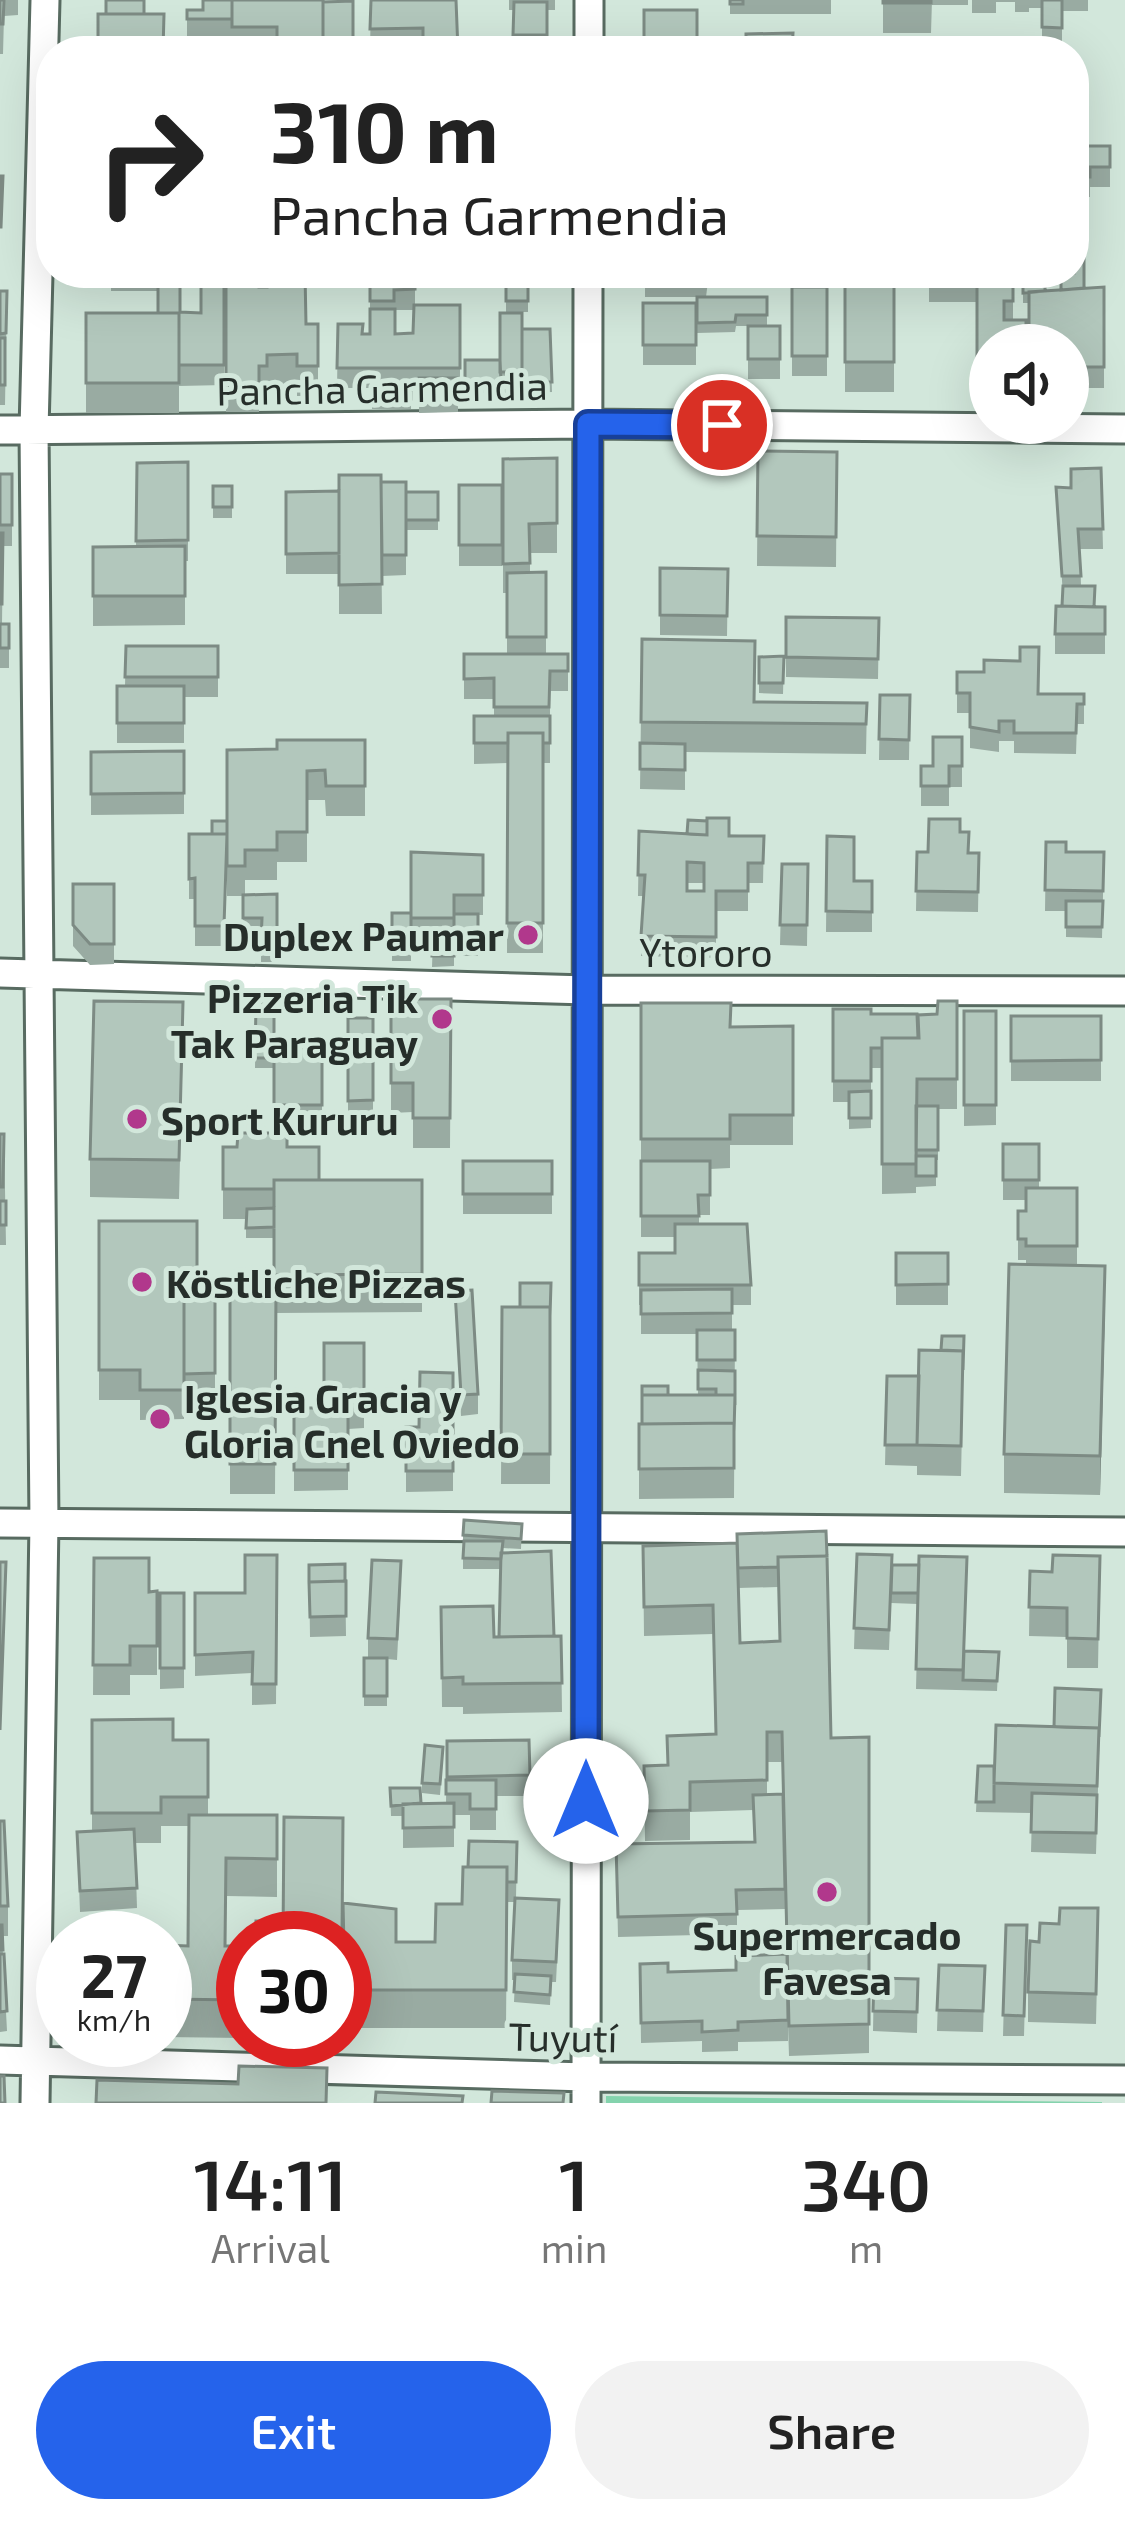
<!DOCTYPE html>
<meta charset="utf-8">
<style>
:root{--surface:#fff;--page:#f2f2f2;--text:#222;--muted:#767676;--accent:#2563eb}
body{margin:0;font-family:"Exo 2",sans-serif;background:var(--page);color:var(--text);height:100vh;display:flex;flex-direction:column;font-size:45px;white-space:nowrap}
*{box-sizing:border-box;margin:0}
p{font-size:39px;color:var(--muted)}
.icon{flex:none;width:66px;height:66px;fill:none;stroke:currentColor;stroke-width:2;stroke-linecap:round;stroke-linejoin:round}
.map{position:relative;height:2103px;overflow:hidden}
.sheet{display:flex;flex-direction:column;background:var(--surface);flex:1}
.sheet>*{flex:none}
.guide{position:absolute;left:36px;top:36px;width:1053px;height:252px;border-radius:48px;box-shadow:0 12px 48px #0002;background:#fff;color:var(--text);overflow:hidden}
.controls{position:absolute;left:969px;top:324px;display:grid;gap:24px}
.controls a{display:grid;place-items:center;width:120px;height:120px;border-radius:50%;background:var(--surface);box-shadow:0 12px 48px #0002;font-size:60px}
.speed{position:absolute;left:36px;top:1911px;display:flex;gap:24px;font-size:60px;font-weight:700;text-align:center}
.speed>*{display:grid;place-content:center;width:156px;height:156px;border-radius:50%;background:var(--surface);box-shadow:0 12px 48px #0002;line-height:1}
.speed small{font-size:30px;font-weight:400}
.speed .limit{border:18px solid #d22;background:#fff;color:#111}
.pin{position:absolute;display:grid;place-items:center;width:102px;height:102px;color:#fff;margin:-51px;border:6px solid #fff;border-radius:50%;box-shadow:0 3px 12px #0007}
.me{position:absolute;width:132px;margin:-66px;rotate:0deg;stroke-linejoin:round;filter:drop-shadow(0 0 9px #0008)}
.turn{display:flex;align-items:center;gap:42px;height:252px;padding:0 36px;font-size:54px}
.turn .icon{width:156px;height:156px;stroke-width:2.5}
.turn b{display:block;font-size:84px;line-height:102px}
.eta{display:flex;justify-content:space-evenly;align-items:center;height:204px;text-align:center}
.eta b{font-size:72px;font-weight:600;line-height:84px}
.button{display:flex;gap:24px;margin-top:auto;padding:24px 36px}
.button a{flex:1;height:138px;border-radius:72px;background:var(--accent);color:#fff;font-size:48px;font-weight:600;line-height:138px;text-align:center}
.button a+a{background:var(--page);color:var(--text)}
.map>svg:first-child{display:block}
.park{fill:url(#park-tufts)}
.lines{fill:none;stroke-linecap:round;stroke-linejoin:round}
.street-casing{stroke:#586b61;stroke-width:33}
.street{stroke:#fff;stroke-width:27}
.wall{fill:#99aba2;fill-rule:evenodd}
.shaded-wall{fill:#7d8b84}
.building{fill:#b2c7bc;stroke:#7d8b84;stroke-width:3;fill-rule:evenodd}
.route-casing{stroke:#184099;stroke-width:30}
.route{stroke:#2563eb;stroke-width:21}
.poi-dot{fill:#b1388c;stroke:#d2e7db;stroke-width:4.5}
.labels{text-anchor:middle;dominant-baseline:central;stroke-width:10;stroke-linejoin:round;paint-order:stroke}
.street-label{font-size:39px;fill:#262e2a;stroke:#d2e7db}
.poi-label{font-size:39px;font-weight:bold;fill:#262e2a;stroke:#d2e7db;text-anchor:start}
</style>
<div class="map">
<svg width="1125" height="2103" viewBox="0 0 1125 2103">
<defs>
<pattern id="park-tufts" width="24" height="20" patternUnits="userSpaceOnUse" patternTransform="scale(3)"><rect width="24" height="20" fill="#84d3ad"/><path d="M3 7l-1-3M5 7V3M7 7l1-3M15 17l-1-3M17 17v-4M19 17l1-3" fill="none" stroke="#72b595"/></pattern>
</defs>
<rect width="100%" height="100%" fill="#d2e7db"/>
<path class="park" d="M606,2096l496,6v1h-496z"/>
<g class="lines">
<g class="street-casing">
<path id="street" d="M589,51v-51
M0,430l588,-6 537,5
M0,973l587,17 538,1
M0,1523l1125,9
M0,2060l586,17 539,3
M35,2103l9,-581 -10,-1092 11,-430
M586,2103l2,-1830"/>
</g>
<use href="#street" class="street"/>
</g>
<path class="wall" d="M0,0h18v15l-14,1 -1,38h-3z
M203,0l150,51h-121v-12h-45v-29h16z
M371,0h85l2,51h-35v-2h-53z
M509,0h46v10h-8v41h-34l1,-41h-5z
M730,0h101v14h-101z
M883,0h49l-1,33h-48z
M932,0h36v5h-36z
M972,0h24v13h-24z
M996,0h33v12h-14v-10h-19z
M1029,0h59v11h-26v37h-20v-40h-13z
M644,10h53v41h-53z
M1074,146h36v41h-20v10h-5v49h-11z
M111,273h69v39l21,1 23,-29v101l-45,1v-43v70h-93v-100h72v-22h-47z
M370,273h45v32h45v83h-2v24l-39,1v-25h-8v21h-39v-21h-35l1,-64 24,10h8zM395,310h19l-1,23 -18,1z
M645,273h64l-3,24h-61z
M845,273h49v119h-49z
M929,273h84v47l-23,25v52h-13v-95h-48z
M1023,273l22,18 59,-4v101h-36v-43h-39v-42h-6z
M506,275h22v37h-22z
M226,276l33,11 47,37h12v72h-21v-12h-30v12h-8v16h-33z
M792,287h35v89h-35z
M0,291h7l-2,114h-5z
M697,297h70v29h-31l-1,6 -38,1z
M643,303h53v62h-53z
M500,313l22,16h28l2,63 -30,1v-12v12h-57v-33h35z
M748,326h32v53h-32z
M758,451l79,1 -1,115 -79,-1z
M557,458v95h-27v20l16,-1v82h22v37h-18v72h-7v190h-36l1,-190 -34,1v-48h20v-17h-30v-45h43v-61h-4v-134z
M188,462v99h-3v64l-92,1v-79h43l1,-84z
M1101,468l2,81h-23l1,37 14,21h10v47h-50v-20l7,-28 1,-10 -7,-109 15,1z
M0,474h12v72h-9l-1,78h7v44h-9z
M459,485h43v81h-43z
M213,486h19v32h-19z
M339,491l67,11 32,-10v38h-32v45l-24,1 -1,-64 1,102h-43v-40h-53v-82z
M728,569l-1,67 -67,-1v-20z
M879,618l-1,61 -92,-2v-20z
M642,639l113,63 112,1 -1,51 -181,-2v38l-45,-1z
M126,646h92v51h-34v46h-67v-57h8z
M784,656l-1,38 -24,-1v-36z
M957,672l82,22h45v30h-7l-1,30 -62,-1v-12h-15v11l-29,-4v-35h-13z
M880,695h30l-1,65h-30z
M962,737v50h-13v19h-28v-20l12,-20z
M365,740v76h-39l-1,-16h-18v62h-30v18h-32v15l32,-1v68h-16v-24h-18v-42h-16v-48l-3,98h-29v-47h-6v-65h23l15,-13 50,-72z
M184,751v63l-93,1v-63z
M639,831l125,5 -1,47h-15v28h-32v47l-75,-2 3,-60h-6zM687,883h17v8h-17z
M960,832l9,21h10l-1,59 -62,-1 1,-59h11z
M827,836l27,45h18v51h-46z
M1046,842l20,10h38l-2,86 -36,-1v-26h-21z
M411,852l72,3v60h-5v41h-24v10l-22,1 1,-29 -22,1z
M782,864h26l-1,82 -27,-1z
M73,884h41v80l-24,1 -17,-19z
M392,913h19v48h-19z
M391,999h60l-1,149h-37v-36l-22,1z
M957,1001v108h-19v51h-2v26l-20,1v6l-34,1v-126h-11v60l-22,1v-27h-16v-93l38,5h66z
M641,1003l89,24 63,-1v119h-63v23l-20,1v46h-11v9l52,61v20h-19v25h3l-1,168 -95,1v-75h3l26,-29h30l-1,-61h-56v-29h-2v-52h36v-16h-34z
M256,1004l18,44h48v78h-48v-58h-19z
M964,1011h32v114l-32,1z
M1011,1016h90v65h-90z
M348,1018h25v103h-25z
M183,1040l-4,159 -89,-2v-38z
M0,1134h4l2,111h-6z
M1003,1144h36v44h38v78l28,39 -5,190 -96,-2v-39l22,-190v-4h-8v-49h8v-11h-23z
M223,1147h64l32,33h103v132l-146,1 -1,181h-45v-208h44v-67v19h-28v-19h-23z
M463,1161h89v53h-89z
M99,1221h98v70l18,-1v104h-31v25l-44,1v-20h-41z
M896,1253h52v52h-52z
M551,1283l-1,201h-49l1,-177h18z
M455,1291l23,103v20l-17,2z
M964,1336l-3,140 -44,-1v-9l-32,-1 2,-89h32l22,-26z
M364,1343v85l-16,1v61l-54,1v-83h30z
M453,1373v118l-47,1v-65h13z
M522,1524l-1,25 -18,-1v4l51,84h7l1,76 -99,2v-7h-21l-1,-100 53,30h5l2,-68h-38v-34z
M826,1531l5,207 38,-1v316l-80,3 -1,-32v17l-50,1v9l-36,1v-11l-61,2 -1,-79 28,8 68,-2 51,-16 -2,-45 -48,1v24l-119,3 -2,-93 138,-2 -1,-32 -63,2v28l-45,1 -1,-75 23,-1 48,-31 -2,-100 -69,2 -1,-90 94,-3zM778,1587l2,55 -40,1 -2,-55zM767,1762h15l1,32 -16,1z
M857,1554l35,11 27,1 46,85 34,1 -2,39 -81,-2 2,-85 -27,-1v-3l-2,50 -35,-1z
M277,1555l-1,149 -24,1v-32l-57,3v-83h50z
M1100,1556l-2,112h-31v-31l-38,-1 1,-65 22,1z
M94,1558l55,34 8,-1v84h-27v20h-37z
M345,1564l1,72 -36,1 -1,-72z
M401,1582l-4,78 -10,-1v47h-23v-48h4v-20z
M160,1593h24v95l-24,1z
M1101,1690l-5,164 -65,-2 1,-39 -56,-1 2,-46h16l60,-39z
M92,1720l81,20h35v75h69v82l-51,-1 -1,50h18v92l-78,-1v-92l23,1 1,-120h-28v17h-26l2,65 -57,4 -3,-80 15,-1z
M447,1741l83,34v21h-34v34h-26v-15h-16v32l-51,1v-32h-12l-1,-28 31,15h25z
M443,1757l-3,38 -18,-2v-10z
M0,1821l8,85v30h-6l5,95 -7,1z
M517,1842l-1,56 43,22 -3,62h-5l-1,23 -36,-3 1,-22h-3v-20l3,-58h-8l-1,126h-161v-90l51,4h39l27,-38 6,-37z
M1006,1925h21l-3,111h-21z
M1098,1938l-2,86 -68,-2v-30z
M939,1965l46,1 -2,66 -46,-1z
M874,1978l44,1 -1,54 -44,-2z"/>
<path class="shaded-wall" d="M1105,1266v39l-5,190v-39z"/>
<path class="building" d="M0,0h4l-1,24h-3z
M106,0h38v14h-38z
M203,0h29v19h-45v-9h16z
M232,0h91v51h-46v-24h-45z
M371,0h85l2,51h-16v-11h-19v-12l-53,1z
M730,0h13v4h-13z
M883,0h48v3h-48z
M1042,0h20v28l-20,-1z
M353,1v50h-30v-49z
M514,2h33v33h-34z
M644,10h53v33h-53z
M98,14h66l-1,37h-65z
M793,33l-1,18h-46v-17z
M1074,146h36v21h-20v10h-16z
M0,176h3l-2,51h-1z
M1074,193h11v33h-11z
M1074,254h10v34l-23,2v-17h13z
M158,273h22v39l21,1v-28l23,-1v81h-45v-52h-21z
M267,273h38l1,51h12v42h-21v-12l-30,1v11h-8v17h-33v-107h33v11h8z
M370,273h45v16l-21,1v11h-24z
M645,273h62l-1,3 -61,1z
M845,273h49v89h-49z
M929,273h84v28h-9v19h22v25h-36v32h-13v-96l-48,1z
M1023,273h22v18l-22,2z
M506,275h22v26h-22z
M792,287h35v69h-35z
M1104,287v80h-36v-22h-7v-3h-32v-50z
M0,291h7l-1,42 -6,1z
M697,297h70v18h-31l-1,7 -38,1z
M643,303h53v42h-53z
M414,305h46v63h-123l1,-44h25l-1,10h8v-25h25v25l18,-1z
M86,313h93v70h-93z
M500,313h22v59h-22z
M748,326h32v33h-32z
M522,329h28l2,53h-30z
M0,338h5v47h-5z
M465,360h35l1,22h-36z
M419,378h39v24h-39z
M411,383v16h-39v-15z
M758,451l79,1 -1,85 -79,-1z
M557,458v65l-28,1 1,39 -27,1v-105z
M188,462v78l-52,1 1,-78z
M1101,468l2,61h-25l3,47h-19l-6,-89 15,1v-19z
M0,474h12v51h-12z
M339,475h42l1,109 -43,1z
M381,482h25v73h-24z
M459,485h43v60h-43z
M213,486h19v21h-19z
M339,491v62l-53,1v-62z
M406,492h32v28h-32z
M0,533h3l-1,71h-2z
M185,546v50h-92v-49z
M660,568l68,1 -1,47 -67,-1z
M546,572v65h-39v-64z
M1063,586h32l-1,21 -32,-1z
M1056,606l49,1v27h-50z
M786,617l93,1 -1,41 -92,-2z
M0,624h9v24h-9z
M642,639l113,2 -1,61 113,1 -1,21 -225,-2z
M126,646h92v31h-93z
M1020,647h19l-1,47h46v10h-7l-1,29h-62v-12h-15v11l-29,-5v-34h-13v-21h27v-12l36,1z
M464,654h104v17h-18l-1,36h-55v-29l-30,1z
M784,656l-1,27h-24v-26z
M117,686h67v37h-67z
M880,695h30l-1,45 -30,-1z
M474,716h76v27h-7v-10h-35v10h-34z
M508,733h35v190h-36z
M933,737h29v29h-13v20h-28v-20h12z
M277,740h88v46h-39l-1,-16 -18,1v61h-30v18h-32v16h-18v-116l50,-1z
M640,743l45,1v26l-45,-1z
M184,751v42l-93,1v-42z
M707,818h22v18h35l-1,27h-15v28h-32v46l-75,-1 4,-61h-7l1,-44 68,4zM687,862l17,1v28h-17z
M929,819h31v13h9l-1,21h11l-1,39 -62,-1 1,-39h11z
M688,820l19,1v14l-20,-1z
M212,821h15v17v-4h-15z
M189,834h38l-3,92h-29v-48l-6,1z
M827,836l27,1v44h18v31l-46,-1z
M1046,842h20v10h38l-1,39 -58,-1z
M411,852l72,3v40h-29v23h-43z
M782,864h26l-1,61h-27z
M73,884h41v60h-24l-17,-19z
M277,894v48h-16l1,-24h-19v-23z
M1066,901h37l-1,26h-36z
M392,913h19v38h-19z
M454,914h24v31h-24v11h-22l1,-28h21z
M391,999h60l-1,119h-37v-35h-22z
M94,1001l89,1 -4,158 -89,-1z
M938,1001h19v78h-40l-1,85h-34v-126h37l-1,-23 19,-1z
M641,1003h90l-1,24 63,-1v89h-63v24h-89z
M256,1004h18v54h-19z
M833,1009h38v5h46l1,24h-36v10h-11v33h-38z
M964,1011h32v94h-32z
M1011,1016h90v44l-90,1z
M348,1018h25v82l-25,1z
M274,1048h48v57h-48z
M871,1091v27h-22v-26z
M916,1106h22v44h-22z
M238,1133h49v14h32v33h-45v9h-51v-42h14z
M0,1134h4l-1,53h-3z
M1003,1144h36v36h-36z
M916,1156h20v20h-20z
M463,1161h89v33h-89z
M641,1161h69v34h-12l1,21h-58z
M274,1180h148v94l-148,1z
M1026,1188h51v58h-51v-7h-8v-28h8z
M0,1201h6v24h-6z
M274,1208v19l-28,1 1,-19z
M99,1221h98v60l-13,1v108h-44v-20h-41z
M675,1224h72l4,61h-112v-32h36z
M896,1253h52v31l-52,1z
M1009,1264l96,2 -5,190 -96,-2z
M520,1283h31l-1,33v-9h-30z
M230,1286h46l-1,178h-45z
M732,1289v24l-91,1v-24z
M215,1290v83l-31,1v-83z
M472,1290l6,104 -17,1 -6,-104z
M502,1307h48v147h-49z
M697,1330h38v30h-38z
M942,1336h22l-1,34v-19l-22,-1z
M324,1343h40v65h-16v62h-54v-62h30z
M919,1350l44,1 -2,95 -44,-1z
M698,1370l37,1v34v-10h-19v-6h-18z
M420,1372l33,1v98h-47v-44h13z
M887,1376h32l-2,69h-32z
M642,1386h26v9h-26z
M642,1395h93l-1,37v-9l-92,1z
M734,1423v45l-95,1v-45z
M464,1520l58,4 -1,15 -58,-4z
M826,1531l1,25 -49,1v10l-40,1 -1,-34z
M464,1541h39l-2,18 -38,-1z
M737,1543l3,100 40,-2 -2,-84 49,-1 4,182 38,-1v287l-80,2 -7,-294h-15v48l-77,2v28l-45,1 -1,-45 24,-1 -1,-29 49,-2 -3,-129 -69,2 -1,-61z
M551,1551l3,85 -55,1 2,-84z
M857,1554l35,1 -3,75 -35,-2z
M245,1555h32l-1,129h-24l1,-32 -58,3v-62h50z
M1053,1555l47,1 -2,83 -31,-1v-30l-38,-1 1,-36 22,1z
M919,1556l48,1 -4,113 -47,-1z
M94,1558h55v34l8,-1v55h-27v19h-37z
M372,1560l29,1 -4,78 -29,-1z
M0,1562h6l-6,168z
M345,1564v17l-36,1v-17z
M892,1565h27l-1,28h-27z
M346,1581v35l-36,1 -1,-35z
M160,1593h24v75h-24z
M493,1606l1,31 67,-1 1,47 -99,1v-7l-21,1 -1,-71z
M964,1651l35,1 -2,29 -34,-1z
M364,1658h23v38h-23z
M1055,1688l46,2 -2,47v-9l-45,-1z
M173,1719v21h35v57h-47v16h-69v-93z
M996,1725l103,3 -2,58 -103,-3z
M529,1740l1,35 -83,2v-36z
M425,1745l18,2 -3,37 -18,-1z
M978,1766h16v36h-18z
M446,1780h50v29h-26v-15h-24z
M390,1788h30l1,15 -30,3z
M1032,1793l65,2 -1,38 -65,-1z
M783,1794l2,95 -49,1 1,24 -119,3 -2,-73 139,-2 -2,-47z
M454,1803v24l-51,1v-24z
M189,1815h88v44l-51,-1 -1,88h18v54l-78,-1v-54l23,1z
M284,1817l59,1 -1,120h-59z
M0,1821h4l4,85h-8z
M134,1829l3,59 -57,3 -3,-59z
M469,1841l48,1 -1,40h-9v-15h-39z
M463,1867h44l-1,123h-161l-2,-87 53,6v33h39l1,-38h26z
M515,1898l44,2 -3,62 -44,-2z
M1060,1908h38l-2,86 -68,-2 2,-51 9,1 1,-19 19,1z
M112,1921h26v17h-26z
M256,1921h24v17h-24z
M0,1925h2l1,25h-3z
M1006,1925h21l-3,91 -21,-1z
M0,1954h4l3,57 -7,1z
M787,1954l1,66 -50,2v8l-36,2v-11l-61,2 -1,-59 28,-1v9l68,-2v-14z
M939,1965l46,1 -2,45 -46,-1z
M515,1974l36,2 -1,19 -36,-3z
M874,1978l44,1 -1,33 -44,-1z
M239,2066l88,2 -1,35h-230l1,-23 141,4z
M0,2076h4l1,27h-5z
M492,2091l72,2 -1,10h-72z
M376,2092l87,4 -1,7h-87z"/>
<g class="lines">
<g class="route-casing">
<path id="route" d="M586,1801l2,-1377 134,1"/>
</g>
<use href="#route" class="route"/>
</g>
<g class="poi-dot">
<circle cx="528" cy="935" r="12"/>
<circle cx="442" cy="1019" r="12"/>
<circle cx="137" cy="1119" r="12"/>
<circle cx="142" cy="1282" r="12"/>
<circle cx="160" cy="1419" r="12"/>
<circle cx="827" cy="1892" r="12"/>
</g>
<g class="labels">
<g class="street-label">
<text transform="translate(382 387) rotate(-1)">Pancha Garmendia</text>
<text x="706" y="951">Ytororo</text>
<text transform="translate(563 2036) rotate(1)">Tuyutí</text>
</g>
<g class="poi-label">
<text x="504" y="935" text-anchor="end">Duplex Paumar</text>
<text x="418" y="997" text-anchor="end">Pizzeria Tik<tspan x="418" dy="45">Tak Paraguay</tspan></text>
<text x="161" y="1119">Sport Kururu</text>
<text x="166" y="1282">Köstliche Pizzas</text>
<text x="184" y="1397">Iglesia Gracia y<tspan x="184" dy="45">Gloria Cnel Oviedo</tspan></text>
<text x="827" y="1934" text-anchor="middle">Supermercado<tspan x="827" dy="45">Favesa</tspan></text>
</g>
</g>
</svg>
<div class="controls">
<a><svg class="icon" aria-label="sound" viewBox="0 0 24 24"><path d="M4 9h4l5-4v14l-5-4H4zM17 9q2 3 0 6"/></svg></a>
</div>
<div class="speed"><div>27<small>km/h</small></div><div class="limit">30</div></div>
<div class="pin" style="left:722px;top:425px;background:#d93025"><svg class="icon" aria-label="arrive" viewBox="0 0 24 24"><path d="M6 21V4h12l-3 4 3 4H6"/></svg></div>
<svg class="me" style="left:586px;top:1801px" viewBox="-20 -20 40 40"><circle r="19" fill="#fff"/><path d="M0-13L10 11 0 6-10 11z" fill="#2563eb"/></svg>
<div class="guide">
<div class="turn"><svg class="icon" aria-label="right" viewBox="0 0 24 24"><path d="M7 20v-9h11M14 6l5 5-5 5"/></svg><div><b>310 m</b>Pancha Garmendia</div></div>
</div>
</div>
<section class="sheet">
<div class="eta">
<div><b>14:11</b><p>Arrival</p></div>
<div><b>1</b><p>min</p></div>
<div><b>340</b><p>m</p></div>
</div>
<div class="button"><a>Exit</a><a>Share</a></div>
</section>
